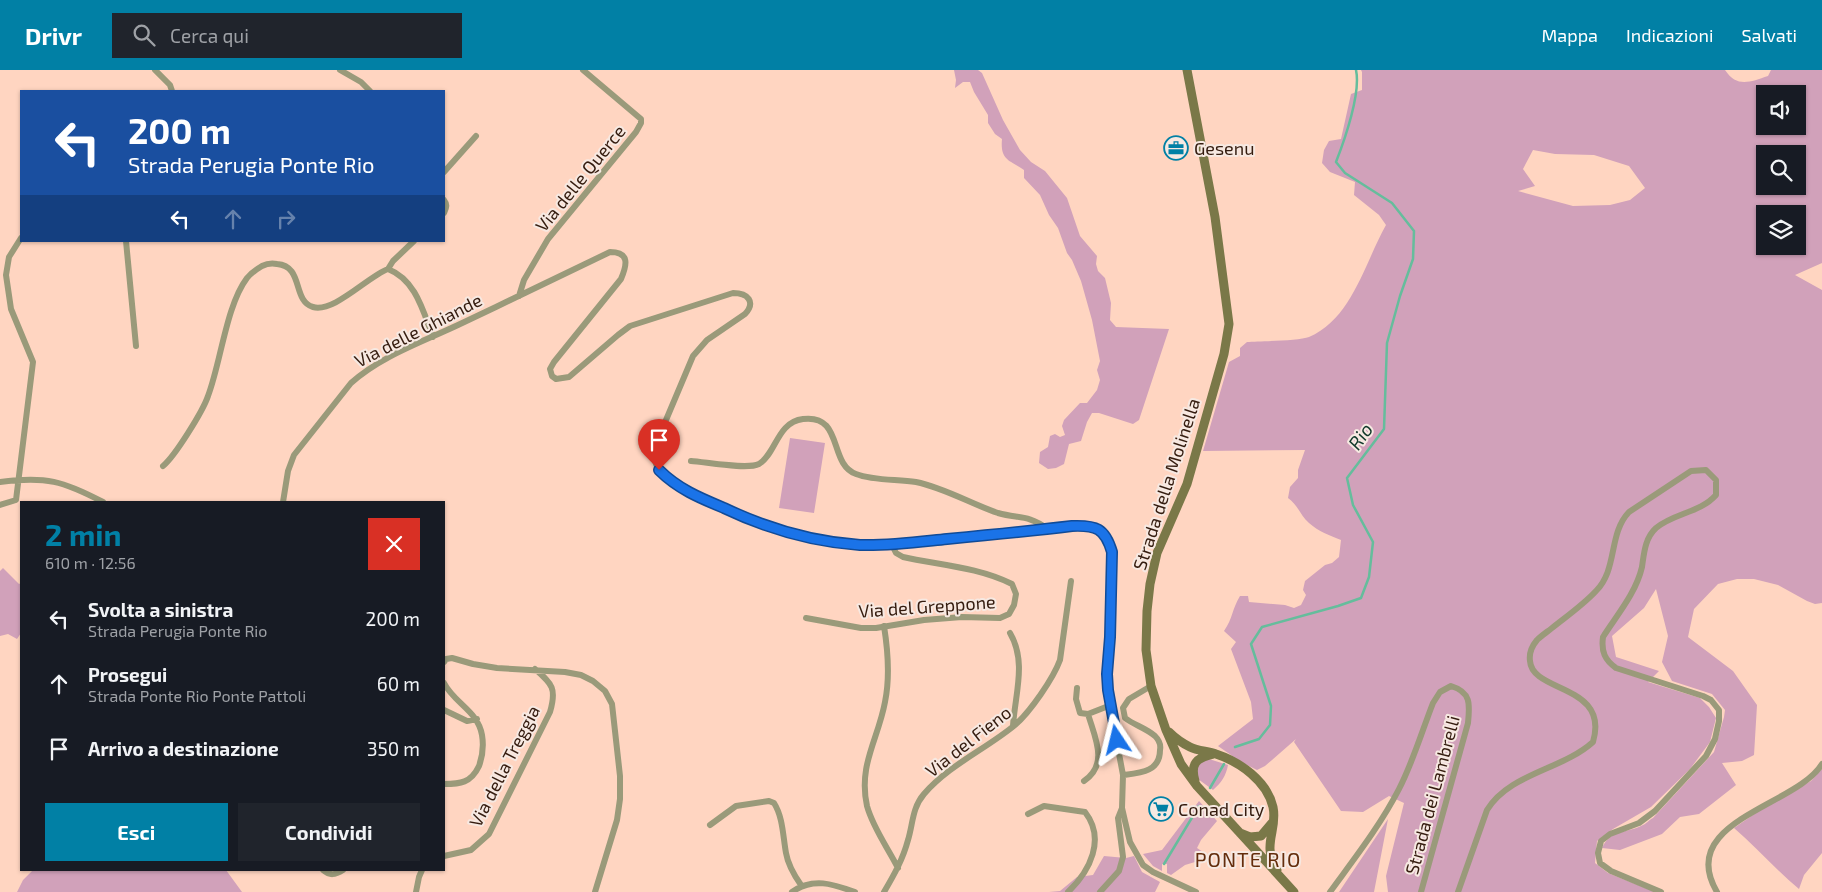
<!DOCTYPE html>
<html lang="it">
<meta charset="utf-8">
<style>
:root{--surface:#171b24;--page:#20242c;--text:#f1f3f6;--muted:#9ea1a6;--accent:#0180a5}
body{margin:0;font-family:"Exo 2",sans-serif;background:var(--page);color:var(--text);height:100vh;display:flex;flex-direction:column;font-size:19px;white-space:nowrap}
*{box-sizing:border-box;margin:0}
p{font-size:16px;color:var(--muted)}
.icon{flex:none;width:28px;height:28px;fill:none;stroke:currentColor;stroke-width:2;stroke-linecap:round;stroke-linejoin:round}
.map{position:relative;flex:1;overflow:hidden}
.side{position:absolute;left:20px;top:431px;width:425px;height:370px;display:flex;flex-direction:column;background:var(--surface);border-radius:0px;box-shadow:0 1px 4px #0004}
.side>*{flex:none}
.top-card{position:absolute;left:20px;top:20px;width:425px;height:152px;border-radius:0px;box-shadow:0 1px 4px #0004;background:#1a4fa0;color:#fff;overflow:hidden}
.buttons{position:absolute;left:1756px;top:15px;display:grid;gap:10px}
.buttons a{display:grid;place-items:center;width:50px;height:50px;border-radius:0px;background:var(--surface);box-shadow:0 1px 4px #0004;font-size:25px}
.pin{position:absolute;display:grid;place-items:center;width:42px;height:42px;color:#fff;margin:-51px -21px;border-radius:50% 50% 50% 0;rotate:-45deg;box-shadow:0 0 5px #0007}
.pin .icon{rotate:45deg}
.me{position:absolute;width:55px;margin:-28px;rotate:350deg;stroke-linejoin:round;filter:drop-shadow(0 0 4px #0008)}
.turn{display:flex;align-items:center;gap:18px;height:105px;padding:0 25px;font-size:22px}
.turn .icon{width:65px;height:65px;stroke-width:2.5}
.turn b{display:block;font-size:35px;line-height:42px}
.lanes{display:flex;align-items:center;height:48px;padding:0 25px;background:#0003;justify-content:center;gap:25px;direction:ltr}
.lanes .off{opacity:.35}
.round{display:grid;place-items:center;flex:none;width:52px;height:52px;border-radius:0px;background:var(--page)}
.head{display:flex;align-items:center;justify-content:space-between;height:85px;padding:0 25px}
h1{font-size:30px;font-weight:700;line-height:38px;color:var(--accent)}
.button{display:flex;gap:10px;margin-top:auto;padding:10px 25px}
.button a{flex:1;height:58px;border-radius:0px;background:var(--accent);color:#fff;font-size:20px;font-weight:700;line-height:58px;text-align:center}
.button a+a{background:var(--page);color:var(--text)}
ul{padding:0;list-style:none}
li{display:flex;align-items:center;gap:15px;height:65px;padding:0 25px}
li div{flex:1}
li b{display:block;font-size:19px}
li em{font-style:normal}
header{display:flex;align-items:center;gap:30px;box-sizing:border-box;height:70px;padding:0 25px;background:var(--accent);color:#fff}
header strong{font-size:24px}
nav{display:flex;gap:28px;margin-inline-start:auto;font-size:18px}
.search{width:350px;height:45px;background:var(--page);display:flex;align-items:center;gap:12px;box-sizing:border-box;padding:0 18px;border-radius:0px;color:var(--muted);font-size:19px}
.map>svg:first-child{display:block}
.green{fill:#d1a1ba;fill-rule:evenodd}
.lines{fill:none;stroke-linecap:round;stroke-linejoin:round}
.stream{stroke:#65bd9c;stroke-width:2.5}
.street{stroke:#9a9a7a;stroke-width:6}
.secondary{stroke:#7a7848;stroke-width:9}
.route-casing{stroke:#114b97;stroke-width:12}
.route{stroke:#1a73e8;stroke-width:9}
.labels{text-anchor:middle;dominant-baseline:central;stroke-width:4;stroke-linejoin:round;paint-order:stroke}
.poi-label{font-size:18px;fill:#351c0f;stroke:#f7e9e2;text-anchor:start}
.street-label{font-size:18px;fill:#351c0f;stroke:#f7e9e2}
.water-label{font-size:19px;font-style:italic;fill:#11392b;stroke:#f7e9e2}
.quarter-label{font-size:20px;letter-spacing:1px;fill:#642d0c;stroke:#f7e9e2}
</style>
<header>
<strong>Drivr</strong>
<div class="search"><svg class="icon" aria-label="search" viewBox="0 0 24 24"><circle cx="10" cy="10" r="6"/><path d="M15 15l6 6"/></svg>Cerca qui</div>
<nav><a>Mappa</a><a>Indicazioni</a><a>Salvati</a></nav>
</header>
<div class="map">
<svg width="1822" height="822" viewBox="0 0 1822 822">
<rect width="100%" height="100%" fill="#ffd5c1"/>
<path class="green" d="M954,0h24l4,3 21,47 17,30 11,12 14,9 22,27 13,38 17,20 -1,8 2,7 7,7 6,25 -1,17 6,7 53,2 -30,91 -6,4 -34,-11h-7l-5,9 -6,19 -12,3 -5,20 -8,4 -8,1 -9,-6 1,-11 8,-5 2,-11 5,-2 5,3 5,-2 -3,-9 2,-6 16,-17h7l10,-13 3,-10 -3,-10 3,-9 -8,-41 -11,-39 -9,-21 -5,-7 -9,-25 -9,-13 -9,-20 -16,-17v-8c-15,-10 -24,-10 -22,-31l-7,-5 -7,-11v-8l-14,-23 -4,-10h-7l-8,6 1,-8z
M1361,0h364c12,18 25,12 43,6l3,-6h51v193l-27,12 27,15v313l-7,1 -8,-3 -29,-16 -24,-6h-17l-19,5 -24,25 -6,28 45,34 24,34 -3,50 -12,6 -20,2 14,22 -37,29 -19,3 -18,17 -42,16 -18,-2c9,-20 25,-14 41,-23 3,-1 6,-5 10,-7l61,-66 10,-35 1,-7 -13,-16 -40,-13 -10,-19 6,-26 -12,-47 -12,19 -32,28 4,21 43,14 -11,11 52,16 9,9 7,11 -6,24 -20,27 -39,38 -38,22 -16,12 -2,22 13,10 47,19h-267l-2,-16 18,-73 -15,-7 -26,16 -22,-1 -47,-69 2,-3 -31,27 -8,4 -16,-8 -23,-16 35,-27 -2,-17 -20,-53 5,-7 -12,-11c9,-13 8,-22 16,-35h8l1,6 36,3 9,3 7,-3 5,-10 -3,-5 2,-9 20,-16 7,-2 7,-6 2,-17c-12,-5 -22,-8 -32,-17 -9,-8 -11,-18 -21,-25l2,-11 8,-9v-8l7,-20 -102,1 26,-89 11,-6v-8l7,-6c13,-1 52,-1 62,-5 43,-18 56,-75 77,-112l-7,-10 -25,-20 1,-13 -25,-10 -8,-9 2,-13 5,-9 12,-2 10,-45 11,-4v-18zM1765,24h33v32h-33zM1533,80l22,4 39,1 35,11 16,22 -15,12 -20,5 -37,1 -55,-15 17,-5 -12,-17zM1765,84h33v32h-33zM1765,144h33v32h-33z
M790,368l35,5 -11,70 -35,-5z
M3,498l16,16 2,-1v50l-4,6 -9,-5 -8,2v-65z
M1209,689l19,6c-2,11 -7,18 -15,25l-15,-11 -2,-12 4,-6z
M1822,699v84l-18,22 -5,14c-23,-19 -43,-42 -65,-61l32,-22 45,-25z
M1199,731l18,20 -16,19 -4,8 6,4 -8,10 -10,3 -14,10 -4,-2v-9h-5v7l-9,-5 -10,-12 19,-4z
M1388,749l-14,73h-35z
M1104,786l22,2 8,-2 8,16 18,10 -5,10h-106l11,-1 17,-14 16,-2z
M33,800h193l16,22h-225l6,-12z"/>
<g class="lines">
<path class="stream" d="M1235,677l24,-8 11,-14 1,-19 -20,-62 11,-17 76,-21 23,-8 8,-21 4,-35 -20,-37 -6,-27 37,-49 3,-86 13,-47 13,-37 1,-28 -22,-28 -47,-30 -9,-11c9,-23 25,-69 20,-92
M1210,718l14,-24
M1164,794l35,-58"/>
<path class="street" d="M155,0l15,15 2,6
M340,0l21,12 9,9
M444,102l32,-36
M444,130c4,5 2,8 0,13
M126,171l10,105
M388,199l5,-8 21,-20
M519,226l5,-16 24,-41 88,-107 5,-9v-4l-58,-49
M691,391c15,1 56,9 68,3 17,-10 18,-42 44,-45 41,-5 25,45 53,55 18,7 41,5 60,8 29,6 55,22 82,31 21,6 29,1 50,16
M163,396c12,-10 40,-55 45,-70 13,-34 18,-90 39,-118 4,-5 10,-9 15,-12 4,-2 10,-3 15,-2 27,2 15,37 36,43 21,6 54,-30 75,-38 28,11 35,42 45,68
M0,412c46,-6 63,-1 103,20
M283,432l5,-31 6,-16 57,-72c30,-27 71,-41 107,-58 51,-24 102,-49 152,-73 20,0 17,13 11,27l-67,83 -4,7 2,7 4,3 13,-2 49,-42 12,-9 103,-33c15,0 23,9 12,21l-38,26 -14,16 -35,83c-2,7 -4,15 -3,22 5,21 33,31 50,39 50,23 96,39 152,45 29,3 58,-2 87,-5 43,-5 85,-9 128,-14 24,-1 32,3 40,26l-5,138 16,85 -1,33 3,13 5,21 13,23 10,7 43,20
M0,435l16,-5 17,-138 -22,-53 -5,-34 3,-18 12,-19
M806,548l55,10h15l48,-8 38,-3 38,1 9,-4 5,-9 2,-11 -4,-10c-34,-17 -73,-19 -109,-27l-7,-4 -4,-8
M884,556c4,25 6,52 1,76 -7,38 -27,63 -18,104 6,22 21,42 31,62
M1010,563c17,29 5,61 3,93
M444,592l2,-3 6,-1 21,6 24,4 68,4 16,3 12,6 12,10 7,13 8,72v23l-3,21 -22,72
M444,613c10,20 34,28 38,52 2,12 1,20 -3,31 -8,17 -19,18 -35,18
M1077,618l-1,11 4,14 8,1c7,24 21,50 -4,67
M444,640l23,11 10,-2
M1088,644l23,-9
M1123,705c17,-2 37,-3 37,-25 1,-5 -1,-10 -5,-14 -9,-8 -21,-11 -30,-18l-2,-10 6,-9 22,-13
M1028,744l16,-8 41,6c21,27 5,59 -17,80
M710,755l26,-19 33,-5 5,2c9,14 9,34 12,50 2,12 8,22 15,32
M444,786l27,-6 18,-16 61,-122c7,-24 2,-28 -15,-43
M323,800c7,6 12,5 20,0
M416,822l3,-15 3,-7
M792,822c21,-15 41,-8 63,0
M884,822c10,-17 19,-33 24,-52 5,-16 4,-32 16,-46 25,-29 62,-45 91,-69 15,-13 38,-46 45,-65l11,-79
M1100,822l19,-21 4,-14 -5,-39 4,-10
M1330,822c24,-33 50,-66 69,-103 14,-27 23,-58 34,-86l7,-11 11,-6c20,6 19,18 17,37l-47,169
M1458,822l29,-82c23,-37 75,-40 106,-68 17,-58 -61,-49 -63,-81 -1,-7 2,-15 7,-21 4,-4 10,-8 15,-12 15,-12 31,-23 44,-37 22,-22 12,-57 33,-79l62,-41 15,-1 10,10v15c-16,18 -42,18 -60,33 -11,10 -12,25 -14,39 -6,26 -25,48 -39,70 -2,15 2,23 13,31l87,28 8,4 8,10v11l-4,18 -9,17 -51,55 -16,12 -29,11 -9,7 -3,12 2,10 11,8 50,21
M1717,822c-42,-71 80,-86 105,-128"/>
<path class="secondary" d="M1187,0l28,147 14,107 -5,30 -37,130 -30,69 -7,31 -3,27 -1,39 5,36 15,44 15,34 16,22 97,106
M1169,662c6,6 13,11 21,15 8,4 18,4 26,7 24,8 51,27 57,53 5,24 -12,37 4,63
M1195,711c-5,-17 1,-23 18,-27
M1240,763l10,4 11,-1 11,-13"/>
</g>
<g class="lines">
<g class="route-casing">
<path id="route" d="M659,400c19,19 41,28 65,38 42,20 89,34 136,37 29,1 58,-3 87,-6 42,-4 84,-8 125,-13 24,-1 33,2 40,26l-2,85 -3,37 1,16 9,50"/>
</g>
<use href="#route" class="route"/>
</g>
<defs>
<g id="office-ring" transform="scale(1.25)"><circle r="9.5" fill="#f7e9e2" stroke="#0180a5" stroke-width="1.5"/><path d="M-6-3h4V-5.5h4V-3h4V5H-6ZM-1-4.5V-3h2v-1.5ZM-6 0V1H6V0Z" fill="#0180a5"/></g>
<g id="supermarket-ring" transform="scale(1.25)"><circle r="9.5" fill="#f7e9e2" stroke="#0180a5" stroke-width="1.5"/><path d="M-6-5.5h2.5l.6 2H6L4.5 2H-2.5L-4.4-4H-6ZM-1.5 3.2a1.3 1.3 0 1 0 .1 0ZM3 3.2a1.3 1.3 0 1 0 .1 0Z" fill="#0180a5"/></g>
</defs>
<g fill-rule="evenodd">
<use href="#office-ring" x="1176" y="78"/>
<use href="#supermarket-ring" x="1161" y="739"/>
</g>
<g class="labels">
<g class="poi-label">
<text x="1194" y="78">Gesenu</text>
<text x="1178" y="739">Conad City</text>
</g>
<g class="street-label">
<text transform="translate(580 108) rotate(-51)">Via delle Querce</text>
<text transform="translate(418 260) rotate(-27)">Via delle Ghiande</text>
<text transform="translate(1166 414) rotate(-72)">Strada della Molinella</text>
<text transform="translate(927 536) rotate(-4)">Via del Greppone</text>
<text transform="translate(968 671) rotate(-38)">Via del Fieno</text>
<text transform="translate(504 696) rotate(-63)">Via della Treggia</text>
<text transform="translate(1432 725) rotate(-75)">Strada dei Lambrelli</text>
</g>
<g class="water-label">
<text transform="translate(1360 366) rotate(-55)">Rio</text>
</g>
<g class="quarter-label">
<text x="1248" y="789">PONTE RIO</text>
</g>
</g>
</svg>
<div class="buttons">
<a><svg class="icon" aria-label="sound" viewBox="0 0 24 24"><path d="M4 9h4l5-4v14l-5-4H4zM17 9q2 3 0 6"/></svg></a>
<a><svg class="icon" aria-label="search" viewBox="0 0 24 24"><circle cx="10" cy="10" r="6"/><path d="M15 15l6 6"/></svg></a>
<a><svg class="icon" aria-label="layers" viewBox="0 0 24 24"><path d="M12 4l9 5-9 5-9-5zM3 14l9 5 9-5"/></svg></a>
</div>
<div class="pin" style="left:659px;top:400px;background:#d93025"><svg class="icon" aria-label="arrive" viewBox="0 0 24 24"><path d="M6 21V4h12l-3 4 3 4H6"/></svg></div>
<svg class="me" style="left:1117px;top:670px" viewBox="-20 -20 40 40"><path d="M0-17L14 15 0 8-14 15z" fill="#1a73e8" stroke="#fff" stroke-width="4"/></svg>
<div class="top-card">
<div class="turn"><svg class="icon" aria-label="left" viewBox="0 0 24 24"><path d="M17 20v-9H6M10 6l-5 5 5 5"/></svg><div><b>200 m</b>Strada Perugia Ponte Rio</div></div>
<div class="lanes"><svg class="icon" aria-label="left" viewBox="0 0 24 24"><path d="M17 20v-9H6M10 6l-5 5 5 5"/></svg><svg class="icon off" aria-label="ahead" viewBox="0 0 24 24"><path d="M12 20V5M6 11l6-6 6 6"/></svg><svg class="icon off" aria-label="right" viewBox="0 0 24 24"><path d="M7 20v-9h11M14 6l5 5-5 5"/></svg></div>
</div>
<section class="side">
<div class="head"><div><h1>2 min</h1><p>610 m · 12:56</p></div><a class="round" style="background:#d93025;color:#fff"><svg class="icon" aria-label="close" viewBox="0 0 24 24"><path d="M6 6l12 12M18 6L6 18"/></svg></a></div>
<ul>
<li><svg class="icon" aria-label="left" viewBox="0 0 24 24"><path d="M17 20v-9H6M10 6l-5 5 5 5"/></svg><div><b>Svolta a sinistra</b><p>Strada Perugia Ponte Rio</p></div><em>200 m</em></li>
<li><svg class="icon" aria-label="ahead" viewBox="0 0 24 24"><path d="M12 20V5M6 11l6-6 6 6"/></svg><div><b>Prosegui</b><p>Strada Ponte Rio Ponte Pattoli</p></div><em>60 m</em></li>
<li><svg class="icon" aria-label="arrive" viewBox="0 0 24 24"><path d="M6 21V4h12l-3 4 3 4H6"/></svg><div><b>Arrivo a destinazione</b></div><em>350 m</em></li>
</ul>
<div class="button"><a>Esci</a><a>Condividi</a></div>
</section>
</div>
